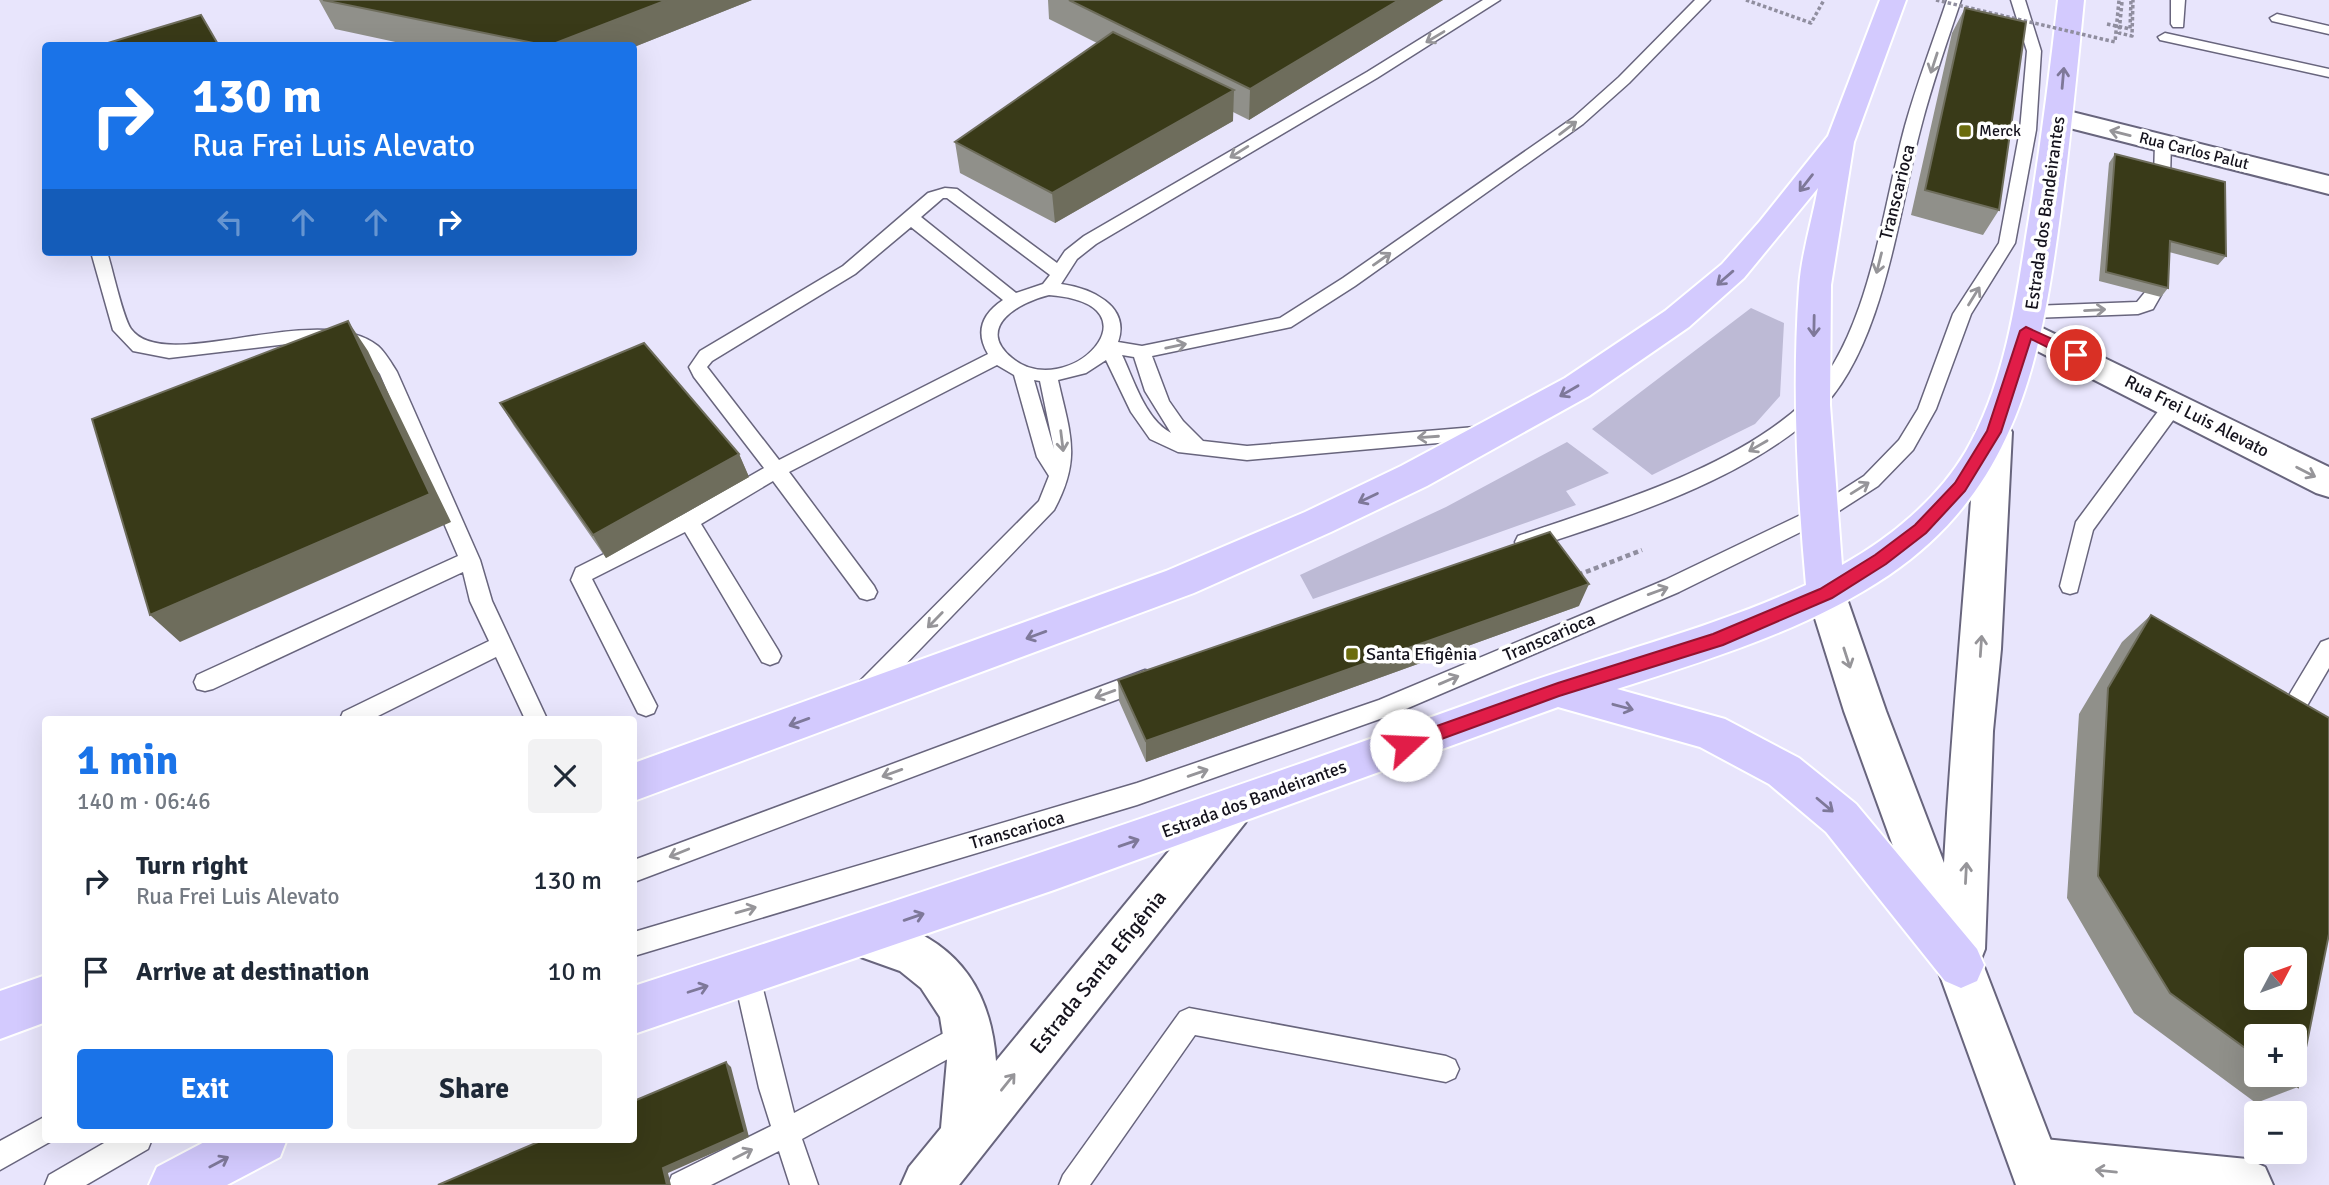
<!DOCTYPE html>
<meta charset="utf-8">
<style>
:root{--surface:#fff;--page:#f2f2f3;--text:#1f2937;--muted:#747a83;--accent:#1a73e8}
body{margin:0;font-family:Signika,sans-serif;background:var(--page);color:var(--text);height:100vh;display:flex;flex-direction:column;font-size:26px;white-space:nowrap}
*{box-sizing:border-box;margin:0}
p{font-size:23px;color:var(--muted)}
.icon{flex:none;width:38px;height:38px;fill:none;stroke:currentColor;stroke-width:2;stroke-linecap:round;stroke-linejoin:round}
.map{position:relative;flex:1;overflow:hidden}
.panel{position:absolute;left:42px;top:716px;width:595px;height:427px;display:flex;flex-direction:column;background:var(--surface);border-radius:7px;box-shadow:0 7px 28px #0002}
.panel>*{flex:none}
.top-card{position:absolute;left:42px;top:42px;width:595px;height:214px;border-radius:7px;box-shadow:0 7px 28px #0002;background:#1a73e8;color:#fff;overflow:hidden}
.needle{width:46px;rotate:49deg}
.buttons{position:absolute;left:2244px;top:947px;display:grid;gap:14px}
.buttons a{display:grid;place-items:center;width:63px;height:63px;border-radius:7px;background:var(--surface);box-shadow:0 7px 28px #0002;font-size:35px}
.pin{position:absolute;display:grid;place-items:center;width:60px;height:60px;color:#fff;margin:-30px;border:4px solid #fff;border-radius:50%;box-shadow:0 2px 7px #0007}
.me{position:absolute;width:77px;margin:-38px;rotate:70deg;stroke-linejoin:round;filter:drop-shadow(0 0 5px #0008)}
.turn{display:flex;align-items:center;gap:24px;height:147px;padding:0 35px;font-size:32px}
.turn .icon{width:91px;height:91px;stroke-width:2.5}
.turn b{display:block;font-size:49px;line-height:60px}
.lanes{display:flex;align-items:center;height:66px;padding:0 35px;background:#0003;justify-content:center;gap:35px;direction:ltr}
.lanes .off{opacity:.35}
.round{display:grid;place-items:center;flex:none;width:74px;height:74px;border-radius:7px;background:var(--page)}
.overview{display:flex;align-items:center;justify-content:space-between;height:119px;padding:0 35px}
h1{font-size:42px;font-weight:700;line-height:52px;color:var(--accent)}
.primary-button{display:flex;gap:14px;margin-top:auto;padding:14px 35px}
.primary-button a{flex:1;height:80px;border-radius:7px;background:var(--accent);color:#fff;font-size:28px;font-weight:700;line-height:80px;text-align:center}
.primary-button a+a{background:var(--page);color:var(--text)}
ul{padding:0;list-style:none}
li{display:flex;align-items:center;gap:21px;height:91px;padding:0 35px}
li div{flex:1}
li b{display:block;font-size:26px}
li em{font-style:normal}
.map>svg:first-child{display:block}
.green{fill:#bdbad5}
.lines{fill:none;stroke-linecap:round;stroke-linejoin:round}
.service-casing{stroke:#68657d;stroke-width:3}
.minor-casing{stroke:#68657d;stroke-width:4}
.tertiary-casing{stroke:#68657d;stroke-width:4}
.secondary-casing{stroke:#68657d;stroke-width:4}
.primary-casing{stroke:#fff;stroke-width:4}
.path-far1{stroke:#908e9f;stroke-width:3.5;stroke-dasharray:3.5 2.5;stroke-linecap:butt}
.path{stroke:#908e9f;stroke-width:4.5;stroke-dasharray:5 3.5;stroke-linecap:butt}
.service{fill:#fff;fill-rule:evenodd}
.minor{fill:#fff;fill-rule:evenodd}
.tertiary{fill:#fff;fill-rule:evenodd}
.secondary{fill:#fff;fill-rule:evenodd}
.primary{fill:#d3cafe;fill-rule:evenodd}
.path-bridge{stroke:#908e9f;stroke-width:3.5;stroke-dasharray:3.5 2.5;stroke-linecap:butt}
.wall{fill:#90908a;fill-rule:evenodd}
.shaded-wall{fill:#6e6d5c}
.building{fill:#393a18;stroke:#6e6d5c;stroke-width:2;fill-rule:evenodd}
.oneway{stroke:#969599}
.oneway2{stroke:#7e7899}
.route{fill:#e11d48;stroke:#92132f;stroke-width:2}
.poi-dot{fill:#6b6c0d;stroke:#fff;stroke-width:2.5}
.labels{text-anchor:middle;dominant-baseline:central;stroke-width:7;stroke-linejoin:round;paint-order:stroke}
.far-poi-label{font-size:16px;fill:#15131d;stroke:#fff;text-anchor:start}
.far-street-label{font-size:16px;fill:#15131d;stroke:#fff}
.street-label{font-size:18px;fill:#15131d;stroke:#fff}
.poi-label{font-size:18px;fill:#15131d;stroke:#fff;text-anchor:start}
.near-street-label{font-size:21px;fill:#15131d;stroke:#fff}
</style>
<div class="map">
<svg width="2329" height="1185" viewBox="0 0 2329 1185">
<rect width="100%" height="100%" fill="#e8e5fc"/>
<path class="green" d="M1751,308l33,15 -4,73 -25,28 -103,51 -60,-46z
M1567,442l42,31 -43,18 10,14 -263,94 -13,-24 146,-68z"/>
<g class="lines">
<g class="service-casing">
<path id="service" d="M1483,0h17l-123,78 -281,166 -19,15 -16,25c29,4 70,21 57,58l24,4 138,-28 63,-40 230,-160 46,-41 76,-77h15l-81,83 -46,41 -228,162 -64,41 -139,29 17,45 14,20 20,20 44,5 240,-20 7,2 3,5 -3,5 -247,22 -69,-8 -28,-13 -19,-27 -25,-52 -20,13 -28,7c12,54 24,78 -4,130l-182,189 -8,2 -8,-2 -3,-7 3,-7 183,-184 10,-25 -12,-19 -23,-82 -17,-10 -208,107 85,114 3,6 -3,6 -7,2 -7,-2 -87,-117 -72,43 77,126 3,6 -3,6 -8,3 -8,-3 -77,-130 -93,47 65,127 -3,7 -8,3 -8,-3 -67,-133 5,-12 106,-53 82,-47 -70,-91 -5,-10 11,-16 143,-85 85,-73 17,-5 12,1 100,74 8,-12 19,-15 283,-164zM943,198h4l103,77 -7,9 -27,9 -95,-76zM911,227l92,73c-21,14 -28,32 -15,54l-209,106 -72,-93 5,-6 143,-87zM1049,295c117,9 18,109 -37,63 -38,-31 8,-56 37,-63zM1122,355l12,2 11,34 26,42c-26,-14 -37,-53 -49,-78zM1034,380l6,1 14,68z
M1947,0h14c-14,42 -29,84 -40,127 -23,85 -37,223 -104,286 -76,69 -196,106 -292,137l-7,-2 -3,-6 3,-6c90,-31 216,-67 286,-134 65,-62 78,-193 101,-276 12,-43 28,-84 42,-126z
M2011,0h14l16,51 -5,79 -21,113 -44,71 -35,95 -23,41 -35,36 -53,34 -146,72 -285,122 -257,91 -503,151v-24l503,-149 242,-83 286,-120 146,-70 53,-34 35,-36 19,-31 35,-95 46,-71 21,-113 7,-79z
M2171,0h14l-2,27h-10l-2,-3z
M2277,14l52,12v8l-57,-13 -2,-3z
M2165,33l164,36v8l-169,-37 -2,-3z
M2163,138l8,5 -1,34 -8,5 -8,-5 1,-34z
M91,252h16c6,18 15,63 24,77 34,47 187,-31 247,17 7,6 14,18 19,26l83,188 12,41 55,118h-22l-29,-62 -124,62h-32l3,-7 146,-71 -19,-40 -7,-29 -250,117 -8,2 -8,-2 -3,-7 3,-7 261,-119 -78,-182 -14,-19 -24,-12 -30,-2 -143,17 -36,-7 -20,-21z
M2152,289l9,6 -8,14 -15,5 -107,4 -9,-6 9,-6 106,-4 9,-11z
M2175,396l7,2 2,5 -2,5 -89,122 -16,62 -7,2 -7,-2 -3,-6 16,-64 92,-124z
M2329,639v29l-28,48 -8,3 -8,-3 -3,-7 3,-7 36,-60z
M1145,670l8,2 3,7 -3,7 -519,196v-22z
M746,960l9,4 4,9 35,140 165,-88 9,-4 9,4 4,9 -4,9 -175,96 16,46h-28l-11,-34 -68,34h-43l4,-10 99,-49 -12,-38 -26,-115 4,-9z
M1189,1008l257,48 9,4 4,9 -4,9 -9,4 -251,-47 -105,150h-31l4,-10 117,-163z
M46,1116v23h9l-55,31v-29z
M111,1139h41l-4,10 -62,36h-41l4,-10z"/>
</g>
<g class="minor-casing">
<path id="minor" d="M2060,109l269,67v18l-279,-71 -4,-6 4,-6z
M2026,320l303,147v30l-13,-4 -302,-154 -4,-8 4,-8z
M2034,1138l213,21 18,8 8,18h-247l-10,-4 -7,-18 7,-18z"/>
</g>
<g class="tertiary-casing">
<path id="tertiary" d="M1230,789l15,6 7,14 -7,14 -286,362h-58l8,-18 32,-39 6,-68 -7,-43 -19,-29 -21,-17 -56,-20 -7,-16 7,-16c20,-8 31,-3 51,4 66,23 96,70 101,138l219,-266z"/>
</g>
<g class="secondary-casing">
<path id="secondary" d="M1994,419l12,4 6,9 -11,217 -8,82 -8,218 -4,10 87,226h-52l-172,-474 -37,-118 5,-11 14,-5 14,5 5,11 41,118 58,152c8,-144 22,-287 32,-431l6,-9z"/>
</g>
<g class="primary-casing">
<path id="primary" d="M1880,0h26l-52,142 -23,143 -1,120 12,160c48,-27 96,-66 124,-114 37,-64 49,-142 60,-214 13,-79 23,-158 32,-237h26c-7,72 -14,144 -24,216 -19,142 -43,272 -171,359 -82,55 -179,84 -272,114l108,30 74,39 57,46 121,145 7,16 -7,16 -16,7 -16,-7 -119,-149 -57,-48 -69,-37 -142,-40 -504,183 -420,144v-48c294,-95 588,-192 878,-298 98,-35 199,-59 294,-103 -9,-98 -14,-198 -7,-297 2,-33 13,-67 19,-100l-74,90 -55,49 -100,69 -162,90 -96,46 -137,61 -560,208v-38l532,-192 139,-59 96,-46 164,-88 100,-67 57,-47 38,-43 68,-85z
M46,975v47l-46,17v-48z
M210,1139h77l-7,18 -53,28h-78l8,-18z"/>
</g>
<path class="path-far1" d="M1746,0l65,23 13,-23
M2107,24l23,5 1,-29"/>
<path class="path" d="M1578,575l64,-25"/>
<use href="#service" class="service"/>
<use href="#minor" class="minor"/>
<use href="#tertiary" class="tertiary"/>
<use href="#secondary" class="secondary"/>
<use href="#primary" class="primary"/>
<path class="path-bridge" d="M1936,0l179,42 4,-42
M2122,2l-3,31 13,3 1,-36"/>
</g>
<path class="wall" d="M319,0h433l-118,47v-1h-220l-79,-17z
M1048,0h395l-194,120 -16,-8v9l-178,102 -95,-50 -5,-31 142,-99 -48,-24z
M1965,8l34,202 -16,25 -72,-20 41,-182z
M2115,154l111,102 -8,9 -49,-13 -1,36 -7,9 -62,-16 10,-118z
M500,403l239,51 10,23 -143,81 -92,-132z
M1579,606l-433,156 -27,-61 -1,-21z
M2151,615l147,472 -42,16 -122,-90 -67,-115 12,-184 43,-72zM2256,1036l38,38h-38z"/>
<path class="shaded-wall" d="M667,0h85l-118,47v-1h-86z
M1399,0h44l-194,120 1,-31z
M1234,90l-1,31 -178,102 -3,-30z
M348,321l20,30 83,171 -271,120 -30,-27z
M739,454l10,23 -143,81 -13,-23z
M1589,584l-10,22 -433,156v-21z
M726,1062l5,5 18,70 -81,36 3,12h-4l-4,-17z"/>
<path class="building" d="M323,0h344l-119,46z
M1069,0h330l-149,89z
M1965,8l61,14 -27,188 -74,-20z
M201,15l18,31h-121z
M1113,32l121,58 -182,103 -97,-51z
M2115,154l110,28 1,74 -56,-15 -2,47 -62,-16z
M348,321l82,173 -280,121 -58,-196z
M644,343l95,111 -146,81 -93,-132z
M1550,532l39,52 -443,157 -28,-61z
M2151,615l178,103v216l-31,153 -17,-13h13v-38h-38v20l-86,-63 -72,-117 10,-188zM2256,959h38v39h-38z
M726,1062l19,70 -82,36 4,17h-229l107,-46h89v-38z"/>
<defs><path id="oneway-shaft" d="M-6 0H5M1.5-3L5.5 0L1.5 3" fill="none" stroke-width="1.6" stroke-linecap="round" stroke-linejoin="round" transform="scale(1.75)"/></defs>
<g class="oneway">
<use href="#oneway-shaft" transform="translate(1435 37) rotate(149)"/>
<use href="#oneway-shaft" transform="translate(1934 63) rotate(108)"/>
<use href="#oneway-shaft" transform="translate(1568 128) rotate(-37)"/>
<use href="#oneway-shaft" transform="translate(2120 133) rotate(-166)"/>
<use href="#oneway-shaft" transform="translate(1239 152) rotate(148)"/>
<use href="#oneway-shaft" transform="translate(1382 259) rotate(-35)"/>
<use href="#oneway-shaft" transform="translate(1879 263) rotate(104)"/>
<use href="#oneway-shaft" transform="translate(1974 296) rotate(-58)"/>
<use href="#oneway-shaft" transform="translate(2095 310) rotate(-3)"/>
<use href="#oneway-shaft" transform="translate(1176 346) rotate(-12)"/>
<use href="#oneway-shaft" transform="translate(1428 437) rotate(176)"/>
<use href="#oneway-shaft" transform="translate(1062 441) rotate(83)"/>
<use href="#oneway-shaft" transform="translate(1758 446) rotate(150)"/>
<use href="#oneway-shaft" transform="translate(2306 472) rotate(27)"/>
<use href="#oneway-shaft" transform="translate(1860 488) rotate(-32)"/>
<use href="#oneway-shaft" transform="translate(1658 591) rotate(-20)"/>
<use href="#oneway-shaft" transform="translate(935 620) rotate(134)"/>
<use href="#oneway-shaft" transform="translate(1981 646) rotate(-86)"/>
<use href="#oneway-shaft" transform="translate(1847 658) rotate(72)"/>
<use href="#oneway-shaft" transform="translate(1449 680) rotate(-23)"/>
<use href="#oneway-shaft" transform="translate(1105 694) rotate(160)"/>
<use href="#oneway-shaft" transform="translate(892 773) rotate(160)"/>
<use href="#oneway-shaft" transform="translate(1198 773) rotate(-19)"/>
<use href="#oneway-shaft" transform="translate(679 853) rotate(158)"/>
<use href="#oneway-shaft" transform="translate(1966 873) rotate(-87)"/>
<use href="#oneway-shaft" transform="translate(746 910) rotate(-16)"/>
<use href="#oneway-shaft" transform="translate(1008 1082) rotate(-51)"/>
<use href="#oneway-shaft" transform="translate(743 1154) rotate(-27)"/>
<use href="#oneway-shaft" transform="translate(2106 1171) rotate(-174)"/>
</g>
<g class="oneway2">
<use href="#oneway-shaft" transform="translate(2063 78) rotate(-85)"/>
<use href="#oneway-shaft" transform="translate(1806 183) rotate(128)"/>
<use href="#oneway-shaft" transform="translate(1725 278) rotate(139)"/>
<use href="#oneway-shaft" transform="translate(1814 326) rotate(91)"/>
<use href="#oneway-shaft" transform="translate(1569 391) rotate(150)"/>
<use href="#oneway-shaft" transform="translate(1368 498) rotate(154)"/>
<use href="#oneway-shaft" transform="translate(1036 635) rotate(160)"/>
<use href="#oneway-shaft" transform="translate(1623 707) rotate(15)"/>
<use href="#oneway-shaft" transform="translate(799 722) rotate(160)"/>
<use href="#oneway-shaft" transform="translate(1825 805) rotate(40)"/>
<use href="#oneway-shaft" transform="translate(1129 843) rotate(-19)"/>
<use href="#oneway-shaft" transform="translate(914 917) rotate(-19)"/>
<use href="#oneway-shaft" transform="translate(698 989) rotate(-18)"/>
<use href="#oneway-shaft" transform="translate(219 1162) rotate(-28)"/>
</g>
<path class="route" d="M2026,327l55,25 2,3 -7,5 -5,-1 -40,-20 -30,93 -36,59 -39,42 -40,31 -54,34 -109,47 -164,51 -153,56 -6,-2 -2,-5 2,-6 158,-56 155,-49 107,-45 55,-34 40,-30 40,-42 32,-52 33,-100z"/>
<g class="poi-dot">
<rect x="1958" y="124" width="14" height="14" rx="3.5"/>
<rect x="1345" y="647" width="14" height="14" rx="3.5"/>
</g>
<g class="labels">
<g class="far-poi-label">
<text x="1979" y="131">Merck</text>
</g>
<g class="far-street-label">
<text transform="translate(2194 151) rotate(14)">Rua Carlos Palut</text>
</g>
<g class="street-label">
<text transform="translate(1897 192) rotate(-76)">Transcarioca</text>
<text transform="translate(2045 213) rotate(-82)">Estrada dos Bandeirantes</text>
<text transform="translate(2197 416) rotate(27)">Rua Frei Luis Alevato</text>
<text transform="translate(1549 637) rotate(-23)">Transcarioca</text>
<text transform="translate(1254 799) rotate(-20)">Estrada dos Bandeirantes</text>
<text transform="translate(1017 830) rotate(-16)">Transcarioca</text>
</g>
<g class="poi-label">
<text x="1366" y="654">Santa Efigênia</text>
</g>
<g class="near-street-label">
<text transform="translate(1098 972) rotate(-51)">Estrada Santa Efigênia</text>
</g>
</g>
</svg>
<div class="buttons">
<a><svg class="needle" viewBox="-14 -14 28 28"><path d="M0-13l5 13h-10z" fill="#e53935"/><path d="M0 13l5-13h-10z" fill="#747a83"/></svg></a>
<a>+</a>
<a>−</a>
</div>
<div class="pin" style="left:2076px;top:355px;background:#d93025"><svg class="icon" aria-label="arrive" viewBox="0 0 24 24"><path d="M6 21V4h12l-3 4 3 4H6"/></svg></div>
<svg class="me" style="left:1406px;top:745px" viewBox="-20 -20 40 40"><circle r="19" fill="#fff"/><path d="M0-13L10 11 0 6-10 11z" fill="#e11d48"/></svg>
<div class="top-card">
<div class="turn"><svg class="icon" aria-label="right" viewBox="0 0 24 24"><path d="M7 20v-9h11M14 6l5 5-5 5"/></svg><div><b>130 m</b>Rua Frei Luis Alevato</div></div>
<div class="lanes"><svg class="icon off" aria-label="left" viewBox="0 0 24 24"><path d="M17 20v-9H6M10 6l-5 5 5 5"/></svg><svg class="icon off" aria-label="ahead" viewBox="0 0 24 24"><path d="M12 20V5M6 11l6-6 6 6"/></svg><svg class="icon off" aria-label="ahead" viewBox="0 0 24 24"><path d="M12 20V5M6 11l6-6 6 6"/></svg><svg class="icon" aria-label="right" viewBox="0 0 24 24"><path d="M7 20v-9h11M14 6l5 5-5 5"/></svg></div>
</div>
<section class="panel">
<div class="overview"><div><h1>1 min</h1><p>140 m · 06:46</p></div><a class="round"><svg class="icon" aria-label="close" viewBox="0 0 24 24"><path d="M6 6l12 12M18 6L6 18"/></svg></a></div>
<ul>
<li><svg class="icon" aria-label="right" viewBox="0 0 24 24"><path d="M7 20v-9h11M14 6l5 5-5 5"/></svg><div><b>Turn right</b><p>Rua Frei Luis Alevato</p></div><em>130 m</em></li>
<li><svg class="icon" aria-label="arrive" viewBox="0 0 24 24"><path d="M6 21V4h12l-3 4 3 4H6"/></svg><div><b>Arrive at destination</b></div><em>10 m</em></li>
</ul>
<div class="primary-button"><a>Exit</a><a>Share</a></div>
</section>
</div>
